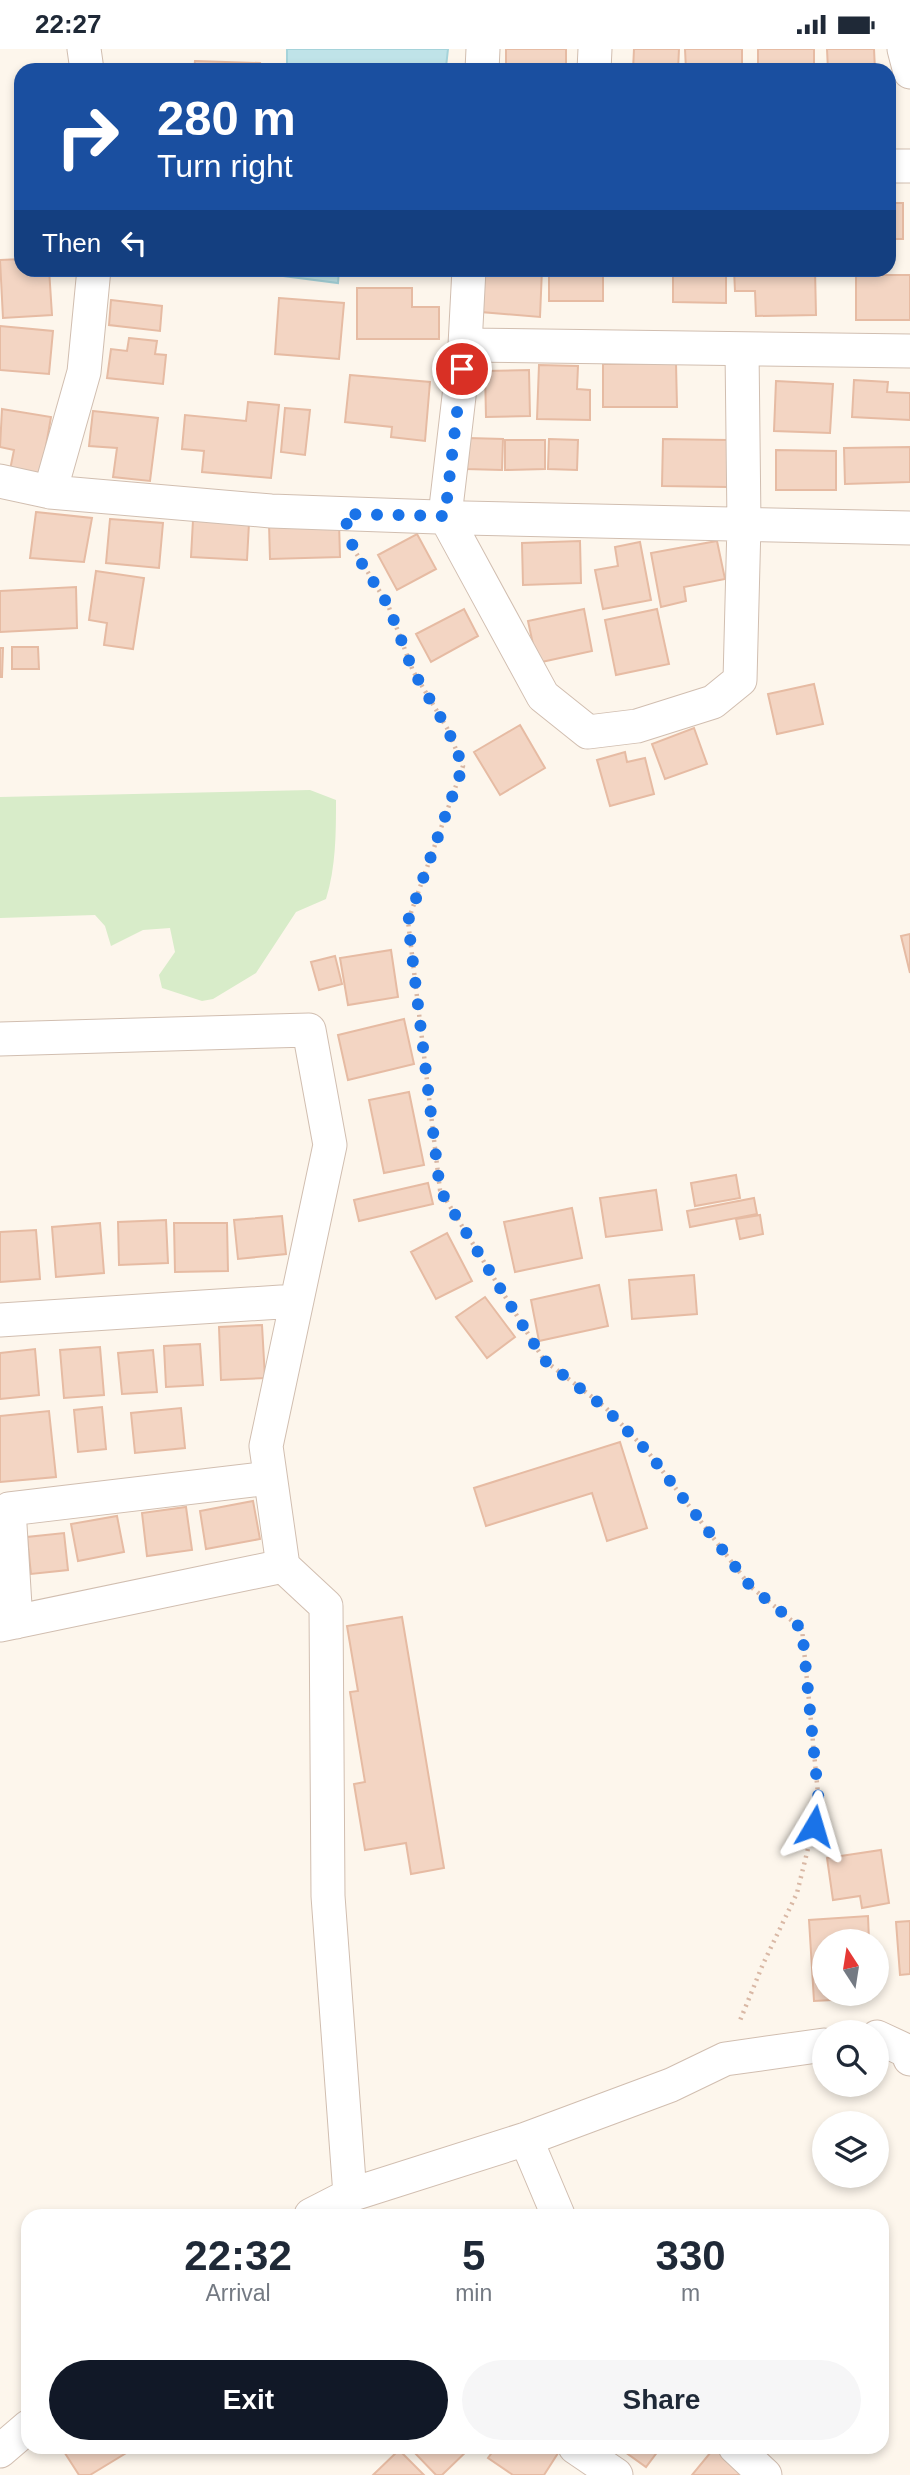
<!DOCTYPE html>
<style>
:root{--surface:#fff;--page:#f6f6f7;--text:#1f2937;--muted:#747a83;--accent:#111827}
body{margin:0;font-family:Helvetica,sans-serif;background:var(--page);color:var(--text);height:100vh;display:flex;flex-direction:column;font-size:26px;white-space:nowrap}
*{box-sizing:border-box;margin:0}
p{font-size:23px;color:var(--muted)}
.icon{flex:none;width:38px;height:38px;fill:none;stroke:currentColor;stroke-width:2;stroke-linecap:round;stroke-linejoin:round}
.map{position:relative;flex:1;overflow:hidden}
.panel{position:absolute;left:21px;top:2160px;width:868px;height:245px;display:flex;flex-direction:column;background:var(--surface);border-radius:21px;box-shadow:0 4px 10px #0003}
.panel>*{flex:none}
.hud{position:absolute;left:14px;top:14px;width:882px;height:214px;border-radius:21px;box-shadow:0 4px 10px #0003;background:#1a4fa0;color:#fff;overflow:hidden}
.needle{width:46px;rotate:348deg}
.controls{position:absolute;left:812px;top:1880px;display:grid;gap:14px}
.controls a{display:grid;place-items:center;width:77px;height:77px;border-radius:50%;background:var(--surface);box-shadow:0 4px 10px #0003;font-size:35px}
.pin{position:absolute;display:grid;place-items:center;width:60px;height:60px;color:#fff;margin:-30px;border:4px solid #fff;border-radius:50%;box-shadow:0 2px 7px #0007}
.me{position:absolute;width:77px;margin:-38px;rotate:7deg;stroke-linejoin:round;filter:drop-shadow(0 0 5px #0008)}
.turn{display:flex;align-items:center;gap:24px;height:147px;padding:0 28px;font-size:32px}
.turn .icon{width:91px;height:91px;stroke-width:2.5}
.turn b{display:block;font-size:49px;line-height:60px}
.then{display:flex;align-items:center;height:66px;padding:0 28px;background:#0003;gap:14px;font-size:26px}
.eta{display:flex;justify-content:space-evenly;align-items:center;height:119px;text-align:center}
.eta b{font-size:42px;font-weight:700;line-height:49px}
.action{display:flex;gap:14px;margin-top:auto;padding:14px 28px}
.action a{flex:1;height:80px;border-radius:42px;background:var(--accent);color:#fff;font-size:28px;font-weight:700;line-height:80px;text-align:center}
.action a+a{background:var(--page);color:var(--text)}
.status{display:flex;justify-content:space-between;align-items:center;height:49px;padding:0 35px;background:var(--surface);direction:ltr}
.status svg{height:19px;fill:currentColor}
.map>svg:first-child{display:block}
.green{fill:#d8ecc9}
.water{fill:#bfe3e8;stroke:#a5d3da;stroke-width:2}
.building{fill:#f3d5c3;stroke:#e6bba3;stroke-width:2}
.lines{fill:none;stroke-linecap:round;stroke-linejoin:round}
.street-casing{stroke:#d1beb0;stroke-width:35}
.path{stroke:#d9b8a5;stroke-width:4.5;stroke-dasharray:2 5;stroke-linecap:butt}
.street{stroke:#fff;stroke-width:33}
.route{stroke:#1a73e8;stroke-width:12;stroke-dasharray:0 21.6}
</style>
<div class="status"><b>22:27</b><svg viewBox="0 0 49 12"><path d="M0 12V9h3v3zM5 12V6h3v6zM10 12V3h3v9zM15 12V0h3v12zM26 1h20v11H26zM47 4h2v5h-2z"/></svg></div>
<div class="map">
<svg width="910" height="2426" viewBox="0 0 910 2426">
<rect width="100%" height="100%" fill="#fdf6ec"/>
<path class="green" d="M310,741l26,10c0,33 0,67 -10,99l-30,13 -40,61 -43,26 -11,2 -40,-13 -3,-13 16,-23 -5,-24 -27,2 -32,16 -6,-20 -10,-11 -95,3v-121z"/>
<path class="water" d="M287,0h161l-2,18 -48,-3 -1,6h-110z
M284,221h55l-1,13 -54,-7z"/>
<path class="building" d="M506,0h60v15h-11v6h-49z
M634,0h45l-1,21h-45z
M685,0h57v21h-56z
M758,0h56v20l-56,1z
M827,0h47l1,21h-47z
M195,12l65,2 -1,7h-65z
M889,45h5v55h-5z
M889,154h14v36h-14z
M21,210v10h28l3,46 -49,3 -3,-58z
M365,220h58l-1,6z
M484,220h58l-2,48 -59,-5z
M549,220h54v32h-54z
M673,220h53v34l-53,-1z
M734,220h81l1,46 -60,1 -1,-25h-20z
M856,226h54v45h-54z
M357,239h55v19h27v32h-82z
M279,249l65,5 -5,56 -64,-5z
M111,251l51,6 -2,25 -51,-6z
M0,277l53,5 -4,43 -49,-4z
M129,289l28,3 -2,13 11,1 -3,29 -56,-6 4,-29 16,2z
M676,314l1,44h-74v-43z
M539,316l39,1 -1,23 13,1v30l-53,-1z
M529,321l1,46 -44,1 -1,-46z
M350,326l80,7 -5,59 -34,-4 1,-10 -47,-5z
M854,331l34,2 -1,10 23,1v27l-58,-3z
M776,332l57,3 -3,49 -56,-2z
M248,353l31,3 -8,73 -69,-6 2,-21 -22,-2 3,-34 61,6z
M285,359l25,2 -5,45 -24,-3z
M2,360l49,8 -10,58 -31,-5 4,-20 -14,-3z
M93,362l65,7 -8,63 -37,-4 4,-29 -28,-2z
M468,389l35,1 -1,31 -36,-1z
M549,390l29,1 -1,30 -29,-1z
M663,390l65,1 -1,47 -65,-1z
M505,391h40v29l-40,1z
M910,398v35l-65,2 -1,-36z
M776,401l60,1v39h-60z
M36,463l56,6 -8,44 -54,-4z
M110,470l53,4 -4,45 -53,-5z
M193,471l56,3 -2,37 -56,-3z
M339,473l1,35 -70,2 -1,-35z
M417,485l19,35 -39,21 -19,-35z
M580,492l1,42 -58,2 -1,-42z
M717,492l8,38 -41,8 2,14 -25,6 -10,-54z
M640,493l11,58 -48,9 -8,-39 23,-4 -3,-19z
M96,522l48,7 -11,71 -29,-4 3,-22 -18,-3z
M76,538l1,41 -77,4v-41z
M464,560l14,27 -47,26 -15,-28z
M584,560l8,42 -55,12 -9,-42z
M657,560l12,55 -53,11 -11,-55z
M12,598h26l1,22h-27z
M0,599h3l-1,29h-2z
M814,635l9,40 -46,10 -9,-40z
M520,676l25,43 -45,27 -26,-43z
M694,679l13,36 -42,15 -13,-35z
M625,703l2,10 18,-4 9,36 -44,12 -13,-46z
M910,885v39l-9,-37z
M391,901l7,47 -50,8 -8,-47z
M335,907l7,28 -23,6 -8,-28z
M404,970l10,45 -66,16 -10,-45z
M409,1043l15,73 -40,8 -15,-73z
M736,1126l4,23 -45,8 -4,-23z
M428,1134l5,21 -74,17 -5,-21z
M656,1141l6,40 -56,7 -6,-39z
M754,1149l3,16 -67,13 -3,-16z
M572,1159l10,50 -67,14 -11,-50z
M760,1166l3,19 -23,5 -4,-20z
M282,1167l4,38 -48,5 -4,-39z
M166,1171l2,43 -49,2 -1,-43z
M100,1174l4,50 -48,4 -4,-50z
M174,1174h53l1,48 -53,1z
M36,1181l4,49 -40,3v-50z
M447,1184l25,48 -36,18 -25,-47z
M694,1226l3,39 -65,5 -3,-39z
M599,1236l9,41 -69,15 -8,-41z
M485,1248l30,40 -28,21 -31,-41z
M262,1276l3,53 -44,2 -2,-53z
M200,1295l3,41 -37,2 -2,-41z
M100,1298l4,48 -40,3 -4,-48z
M35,1300l4,46 -39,4v-46z
M153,1301l4,42 -35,2 -4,-41z
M102,1358l4,42 -28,3 -4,-42z
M181,1359l4,40 -50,5 -4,-40z
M49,1362l7,66 -56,5v-66z
M620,1393l27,86 -40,13 -15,-48 -106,33 -12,-38z
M253,1452l7,38 -54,10 -6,-38z
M186,1458l6,43 -45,6 -5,-43z
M117,1467l7,36 -46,9 -7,-37z
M64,1484l4,37 -37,4 -4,-37z
M402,1568l42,251 -33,6 -5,-31 -41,7 -11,-66 11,-2 -15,-90 8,-1 -11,-65z
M881,1801l8,53 -27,5 -2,-12 -27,4 -6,-42z
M868,1867l1,25h-45v52h48v5l-58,3 -5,-81z
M910,1872v53l-10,1 -4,-53z
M61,2398h75l-46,28h-11z
M414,2398h57l-29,28h-6l-25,-26z
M496,2398h59l5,3 -16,25h-31l-25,-17z
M618,2398h43l-15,20z
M715,2398h5l25,20 -7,8h-46z
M399,2401l25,25h-51z"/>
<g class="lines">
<g class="street-casing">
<path id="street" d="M84,0l3,21
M904,0l6,23
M482,21l1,-21
M594,21l1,-21
M889,117h21
M469,220l-4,76 -20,171 98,180 45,36 49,-6 76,-24 27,-22 4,-156 -2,-175
M465,296l445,6
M0,432l50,11 221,19 194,7 445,10
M50,443l34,-120 10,-103
M0,990l309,-9 21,115 -64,301 17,120 43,40 2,290 22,299
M0,1271l296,-19
M16,1573l-7,-113 261,-31
M0,1576l283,-59
M877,1988l30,14 3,8
M526,2090l32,76
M311,2166l39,-20 176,-56 145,-54 54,-26 99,-14
M575,2398l41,28
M735,2398l30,28
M0,2402l28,-24"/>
</g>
<path class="path" d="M353,499l35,57 25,66 34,57 16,38 -55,155 32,269 104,170 61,47 43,45 102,134 52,43 17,175 -22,89 -34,71 -24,59"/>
<use href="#street" class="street"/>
</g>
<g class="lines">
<path class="route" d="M462,320l-17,147 -101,-2 10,37 34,54 25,66 34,57 16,38 -55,155 32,269 104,170 60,47 44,45 102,134 52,43 17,175 -5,22"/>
</g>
</svg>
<div class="controls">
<a><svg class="needle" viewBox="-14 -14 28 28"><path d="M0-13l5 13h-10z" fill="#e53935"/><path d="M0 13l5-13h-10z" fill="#747a83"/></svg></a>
<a><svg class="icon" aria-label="search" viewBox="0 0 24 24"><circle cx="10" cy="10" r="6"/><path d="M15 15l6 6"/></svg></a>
<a><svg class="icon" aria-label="layers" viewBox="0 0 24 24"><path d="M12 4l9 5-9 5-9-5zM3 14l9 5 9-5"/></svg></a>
</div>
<div class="pin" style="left:462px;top:320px;background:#d93025"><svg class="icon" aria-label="arrive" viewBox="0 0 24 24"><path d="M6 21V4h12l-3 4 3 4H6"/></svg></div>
<svg class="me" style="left:814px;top:1777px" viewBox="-20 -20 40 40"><path d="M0-17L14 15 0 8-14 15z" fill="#1a73e8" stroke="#fff" stroke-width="4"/></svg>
<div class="hud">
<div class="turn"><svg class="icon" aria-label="right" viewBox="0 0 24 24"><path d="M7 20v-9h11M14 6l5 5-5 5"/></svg><div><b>280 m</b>Turn right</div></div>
<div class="then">Then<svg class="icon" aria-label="left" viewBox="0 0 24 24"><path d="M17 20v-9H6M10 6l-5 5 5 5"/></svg></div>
</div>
<section class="panel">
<div class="eta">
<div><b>22:32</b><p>Arrival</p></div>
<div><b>5</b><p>min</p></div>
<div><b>330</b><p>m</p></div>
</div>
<div class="action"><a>Exit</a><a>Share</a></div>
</section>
</div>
